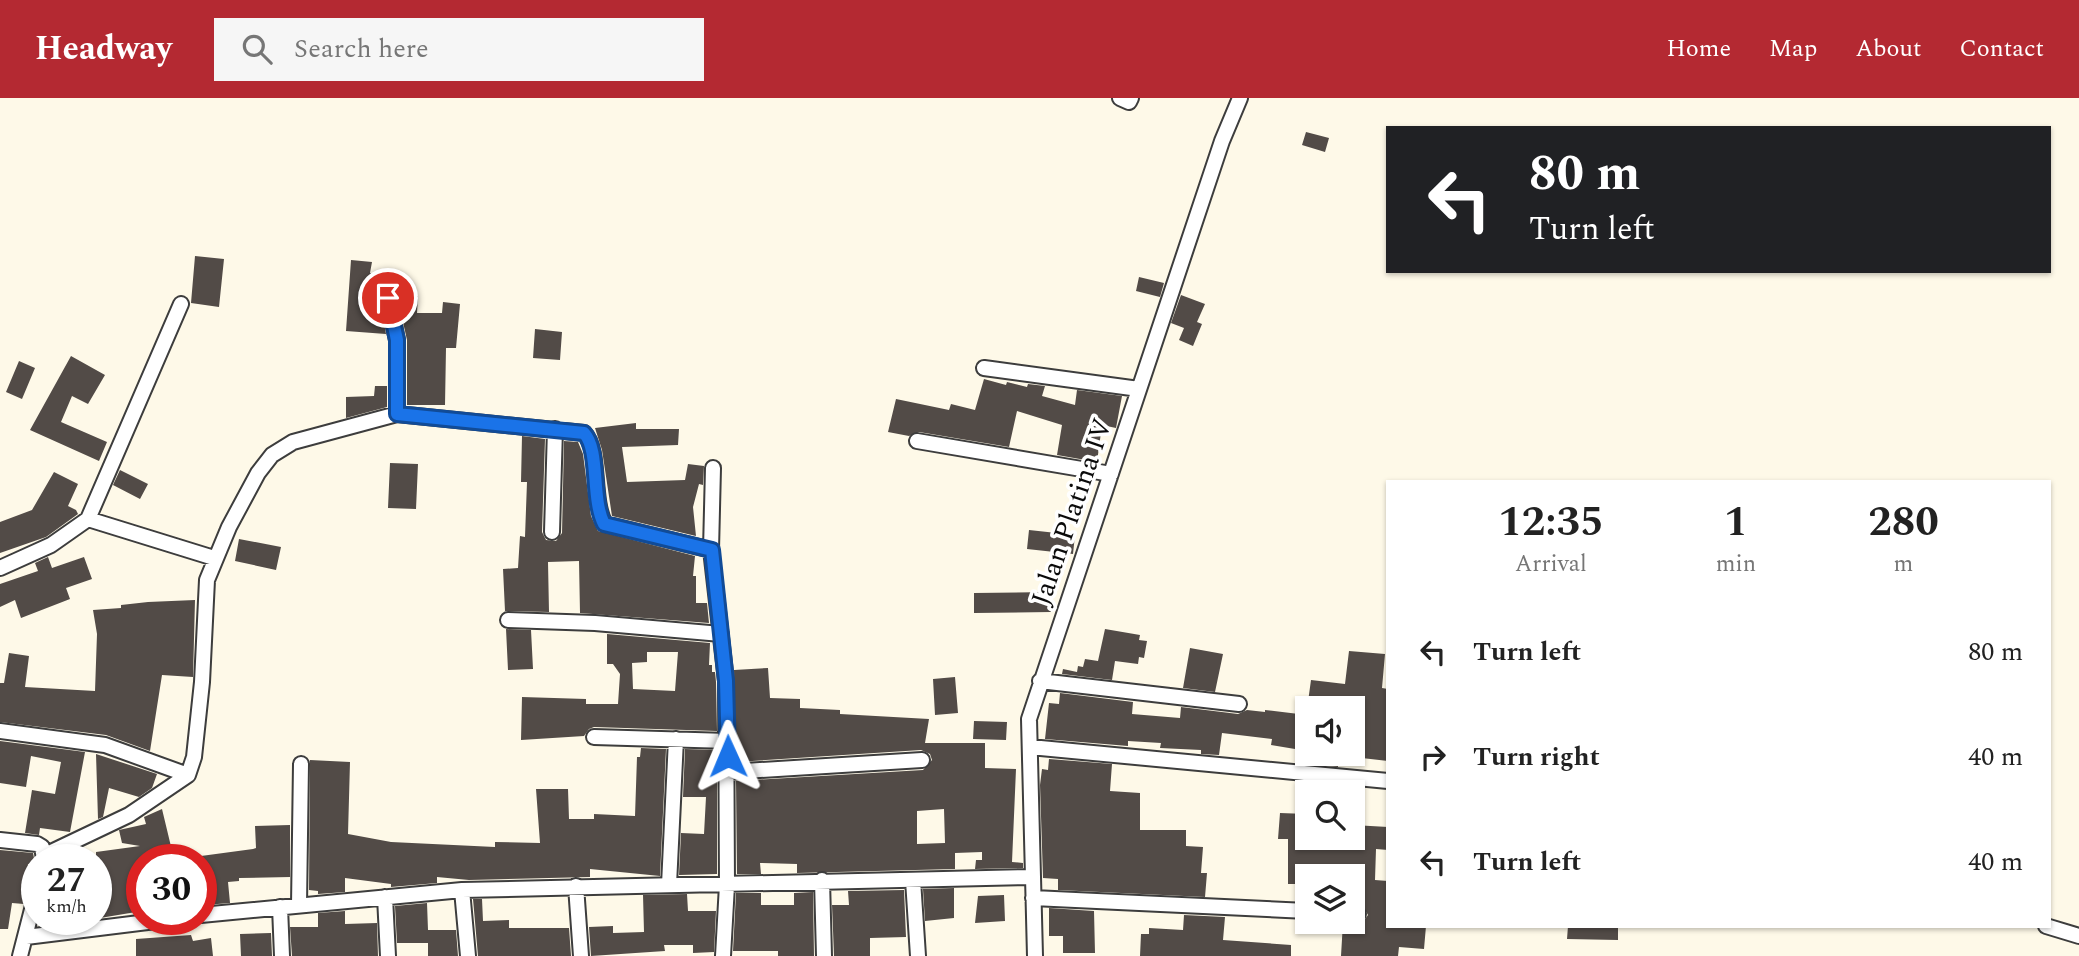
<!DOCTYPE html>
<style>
:root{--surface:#fff;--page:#f6f6f6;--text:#222;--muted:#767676;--accent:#b42932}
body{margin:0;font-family:Spectral,serif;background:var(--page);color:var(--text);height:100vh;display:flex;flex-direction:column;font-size:26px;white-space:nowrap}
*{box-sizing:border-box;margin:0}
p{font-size:23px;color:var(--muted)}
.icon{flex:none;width:38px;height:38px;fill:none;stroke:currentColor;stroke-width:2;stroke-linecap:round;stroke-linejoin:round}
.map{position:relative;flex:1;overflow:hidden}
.sheet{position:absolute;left:1386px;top:382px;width:665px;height:448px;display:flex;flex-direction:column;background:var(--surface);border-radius:0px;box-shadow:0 2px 5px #0004}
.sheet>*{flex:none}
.hud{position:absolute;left:1386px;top:28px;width:665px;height:147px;border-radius:0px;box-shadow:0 2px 5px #0004;background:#202124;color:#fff;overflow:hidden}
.controls{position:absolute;left:1295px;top:598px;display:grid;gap:14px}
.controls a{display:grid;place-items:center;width:70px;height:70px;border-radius:0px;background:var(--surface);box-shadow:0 2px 5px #0004;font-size:35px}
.speed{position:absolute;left:21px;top:746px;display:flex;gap:14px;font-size:35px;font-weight:700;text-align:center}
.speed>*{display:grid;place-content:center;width:91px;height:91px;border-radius:50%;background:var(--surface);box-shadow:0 2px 5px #0004;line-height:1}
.speed small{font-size:18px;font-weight:400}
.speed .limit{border:10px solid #d22;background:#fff;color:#111}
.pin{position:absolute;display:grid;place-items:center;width:60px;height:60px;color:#fff;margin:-30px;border:4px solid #fff;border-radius:50%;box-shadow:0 2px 7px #0007}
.me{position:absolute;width:77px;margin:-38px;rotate:359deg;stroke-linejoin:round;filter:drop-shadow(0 0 5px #0008)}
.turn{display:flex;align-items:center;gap:24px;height:147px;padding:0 28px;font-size:32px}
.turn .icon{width:91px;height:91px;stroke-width:2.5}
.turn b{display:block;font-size:49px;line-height:60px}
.eta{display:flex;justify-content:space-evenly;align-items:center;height:119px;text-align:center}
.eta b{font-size:42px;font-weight:700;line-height:49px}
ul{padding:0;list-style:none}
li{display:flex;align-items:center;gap:21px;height:105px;padding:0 28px}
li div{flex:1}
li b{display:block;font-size:26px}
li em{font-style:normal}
header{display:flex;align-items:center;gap:42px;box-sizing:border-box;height:98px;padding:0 35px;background:var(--accent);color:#fff}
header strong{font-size:33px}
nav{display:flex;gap:38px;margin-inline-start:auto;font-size:24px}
.search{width:490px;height:63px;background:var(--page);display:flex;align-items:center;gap:18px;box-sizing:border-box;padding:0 24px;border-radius:0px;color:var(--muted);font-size:26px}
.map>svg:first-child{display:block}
.building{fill:#524b47;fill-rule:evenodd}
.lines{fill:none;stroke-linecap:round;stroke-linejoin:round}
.street-casing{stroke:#3d3d3d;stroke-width:18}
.street{stroke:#fff;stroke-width:14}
.route-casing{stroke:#114b97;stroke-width:18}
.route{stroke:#1a73e8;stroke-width:12}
.labels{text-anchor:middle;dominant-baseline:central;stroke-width:7;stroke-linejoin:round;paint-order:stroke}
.street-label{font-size:28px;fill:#0a0a0a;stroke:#fff}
</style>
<header>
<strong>Headway</strong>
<div class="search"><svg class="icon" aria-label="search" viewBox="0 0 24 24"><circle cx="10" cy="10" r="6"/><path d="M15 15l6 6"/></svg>Search here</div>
<nav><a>Home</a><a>Map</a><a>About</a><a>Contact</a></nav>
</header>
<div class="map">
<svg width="2079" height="858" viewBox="0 0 2079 858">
<rect width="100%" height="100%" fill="#fef9e8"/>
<path class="building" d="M1306,34l23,6 -4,14 -23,-7z
M195,158l29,3 -5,48 -28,-4z
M351,162l21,2 -2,11 25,2 -2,15 -8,-1 -6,7 7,38 -40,-3z
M1139,179l25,6 -4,14 -24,-6z
M397,197l21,1 -1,17h25l1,-11 17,2 -4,44h-10l-1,57h-38v-65z
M1181,197l24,9 -8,18 5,2 -9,22 -14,-6 5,-12 -13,-5z
M535,231l27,3 -2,28 -27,-2z
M71,258l34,19 -17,29 -16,-8 -11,26 46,20 -8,19 -69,-31z
M19,263l16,7 -13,31 -16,-7z
M984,281l22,6 1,-3 20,5 1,-3 17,2 -3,10 33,9 2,-15 45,6 -6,32 -14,-3 -5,37 -40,-7 5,-30 -45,-14 -8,36 -90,-15 -10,4 -21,-4 8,-33 53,11 2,-6 24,6z
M375,288h12v21l-41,11v-21l28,-1z
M636,325v6h43l-1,16 -56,2 5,35 58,-2 3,-16 16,2 -1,19 -4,-1 -6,23 3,29 -84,-20 -10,-66 -7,-22z
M522,338l23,3 -3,93 4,8 10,1 6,-8 2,-92 14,1 5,12 8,62 7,15 97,25 -2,20h3v27h11l2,20 -129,-10 -1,-52 -31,1 1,50 -44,-1 -2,-42 15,-1 2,-32 5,1 2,-55h-6z
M390,365l28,1 -2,45 -28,-1z
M120,372l28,14 -8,15 -27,-14z
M54,374l24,12 -10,22 8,4 2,4 -32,23 -46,16v-31l32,-12z
M1029,432l46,5 -2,19 -46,-5z
M239,441l42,8 -5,23 -41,-9z
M48,459l4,11 32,-11 8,22 -26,9 4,11 -49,19 -6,-18 -15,7v-23l38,-13 -3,-8z
M1051,494v20l-77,1v-20z
M195,502l-2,77 -31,-2 -12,76 -44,-16 -106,-13v-39h4l5,-30 20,3 -4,31 70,4 2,-57 -4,-24 28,-2v-3l27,-3z
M506,531l25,1 2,39 -25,1z
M1105,531l35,6 -1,5 8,1 -3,17 -5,-1 -1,7 -23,-3 -3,19 -50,-6 1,-5 14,3 1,-6 5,1 2,-8 13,2z
M607,536l103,9 -1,22h3v7h3l1,10 1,49 -123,-4 -5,2 -5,7 -63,4 1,-43 64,2v5h32l2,-30 -7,-10h-6zM647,554h31l-3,39 -42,-2 -1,-26 15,-1z
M1190,550l33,6 -8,38 -32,-4z
M1349,553l36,3 -3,34 6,1v72l-35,-4v-48h-46l4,-29 34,4z
M768,570l2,30 30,1v9l40,2v4l89,5 -4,24h60v25l31,1 -4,93 11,1v5l-48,1 1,-9h6v-8l-27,1v16l-158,4v-9l-37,-1 1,11h-24l-1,-93 187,-11 9,-10 -2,-6 -9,-4 -185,12 -2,-92zM944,711l1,34 -28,1v-33z
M955,579l3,36 -23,2 -2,-36z
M1060,595l73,9 -1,12 48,4 1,-11 57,7 9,-4 18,2v-2l42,5v36l-36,-6 1,-6 -50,-6 -3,22 -18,-1v-4l-41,-2 1,-5 -33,-2v5l-83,-7 4,-36 10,1z
M974,623l33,1 -1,18 -33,-1z
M0,643l85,11 -15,80 -30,-4 -1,7 -14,-2 7,-43 23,4 6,-32 -30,-6 -5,31 -26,-4z
M641,650l25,1 -6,127 -70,-7v8l-121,3 -32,-3v6l-46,4v-3l-46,-6v14l-27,2v-3l-9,-1 1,-130 40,2 -2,72 43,8 104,5v-5l45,1 -4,-54h32l1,30h25v-5l41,2 2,-59h3z
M685,651l32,1v124l-38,1 2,-42 23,1 2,-37h-23z
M96,656l61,20 -5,14 -13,9 -30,-9 -6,29 -5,2z
M1306,656h32v13l-32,-3z
M1049,661l63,5 -2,27 30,2v37h46v16l17,1 -2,26h6l-2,24 -147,-7v-11l-15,-1 -3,-93 2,-16 6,1z
M1305,685l32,3 -1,7h-32z
M162,711l12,50h-32v52l-42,7v-4l-4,1v-63l44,-6 -18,-3 -3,-13 27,-6 -2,-7z
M1280,715l27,1v24h46v-13l35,2v23l-12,-1 -1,31 13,1v45h38l-2,23 -25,-2 -1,9h-57l2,-34 19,1 6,-8 -5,-9 -10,-2v-27h-46v7h-19v-45h-10z
M290,727v52l-51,1v3l-11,1 2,21 -25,2 -4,-49 52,-7 3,-1 -1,-22z
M0,752l33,3 2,10 -7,1 -4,40 -12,-1 -4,26h-8z
M954,790v30l-29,3 -2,-32z
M904,792l2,47 -36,1v18h-36l-2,-51h17l-1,-14z
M813,794l1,64h-36v-5h-45l3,-58h25v12h33v-12z
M687,796l1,17h28l-2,41 -21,1v-8h-29l1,6 -74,5 -2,-29 24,-1v7l31,-1 -1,-37z
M1004,797l1,26 -30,2 3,-27z
M473,801h9l1,22 26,-1v8h60l2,28h-93z
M427,805l1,27h28l2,26h-30v-13h-31l-2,-37z
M1049,810l45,3 1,42h-32v-17h-14z
M345,813v13l32,-1 1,33h-86l-2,-29h28v-14z
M1184,817l41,2 -2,23 68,5v11h-151l1,-22h8v-6l34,2z
M1568,828h50v14l-51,-1z
M271,835l1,23h-31l-1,-22z
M191,837l2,6 18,-3 2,18h-77v-17z"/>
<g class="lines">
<g class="street-casing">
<path id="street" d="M1120,0l9,4 2,-4
M984,270l155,21
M397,316l187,19c17,18 7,66 21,91l106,26 15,131 1,204 -4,71
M917,343l194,33
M88,421l126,39
M552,434l3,-103
M711,452l2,-82
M0,470l51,-23 37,-26 93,-215
M508,522l87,3 126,11
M1040,583l199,23
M0,633l105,14 83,30 -59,40 -84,40
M594,639l134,4
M1030,649l358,34
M728,674l194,-12
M188,677l6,-18 8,-75 5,-102 22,-53 29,-54 14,-18 21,-13 104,-28v-74l-9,-42
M0,742l37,4 5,3 2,12
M822,782l2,76
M913,782l5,76
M669,787l7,-146
M576,788l5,70
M462,792l6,66
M385,799l3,59
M1033,800l274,13
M299,807l2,-141
M280,809l2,49
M1353,816h5
M201,817l261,-25 570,-13
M2046,828l33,10
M26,839l146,-18
M20,858l17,-66
M1035,858l-6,-237 193,-578 18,-43"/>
</g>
<use href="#street" class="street"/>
</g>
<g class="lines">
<g class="route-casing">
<path id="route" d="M388,200l9,42v74l187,19c16,17 7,66 20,91l108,26 14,131 2,75"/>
</g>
<use href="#route" class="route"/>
</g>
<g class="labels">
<g class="street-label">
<text transform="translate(1072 414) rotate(-71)">Jalan Platina IV</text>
</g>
</g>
</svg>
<div class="controls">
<a><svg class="icon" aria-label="sound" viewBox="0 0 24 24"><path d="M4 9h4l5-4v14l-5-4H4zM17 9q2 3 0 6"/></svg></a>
<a><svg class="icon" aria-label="search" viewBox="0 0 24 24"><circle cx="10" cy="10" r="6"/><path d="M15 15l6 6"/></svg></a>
<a><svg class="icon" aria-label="layers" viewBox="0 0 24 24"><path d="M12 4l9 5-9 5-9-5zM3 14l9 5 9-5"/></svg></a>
</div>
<div class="speed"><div>27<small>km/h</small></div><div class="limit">30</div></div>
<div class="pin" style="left:388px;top:200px;background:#d93025"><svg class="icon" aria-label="arrive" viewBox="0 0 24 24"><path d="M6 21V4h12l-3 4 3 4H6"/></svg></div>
<svg class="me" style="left:728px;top:658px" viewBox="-20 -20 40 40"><path d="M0-17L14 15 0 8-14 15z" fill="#1a73e8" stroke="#fff" stroke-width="4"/></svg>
<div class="hud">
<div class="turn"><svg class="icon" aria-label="left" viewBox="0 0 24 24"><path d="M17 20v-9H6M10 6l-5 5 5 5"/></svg><div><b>80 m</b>Turn left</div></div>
</div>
<section class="sheet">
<div class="eta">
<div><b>12:35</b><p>Arrival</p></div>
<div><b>1</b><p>min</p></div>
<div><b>280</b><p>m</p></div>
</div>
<ul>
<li><svg class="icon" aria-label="left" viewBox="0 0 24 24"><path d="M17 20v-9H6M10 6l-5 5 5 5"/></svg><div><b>Turn left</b></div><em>80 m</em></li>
<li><svg class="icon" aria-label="right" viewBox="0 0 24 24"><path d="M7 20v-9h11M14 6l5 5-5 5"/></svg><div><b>Turn right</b></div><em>40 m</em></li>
<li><svg class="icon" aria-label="left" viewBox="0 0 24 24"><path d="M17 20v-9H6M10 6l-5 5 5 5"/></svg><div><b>Turn left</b></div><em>40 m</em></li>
</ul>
</section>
</div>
